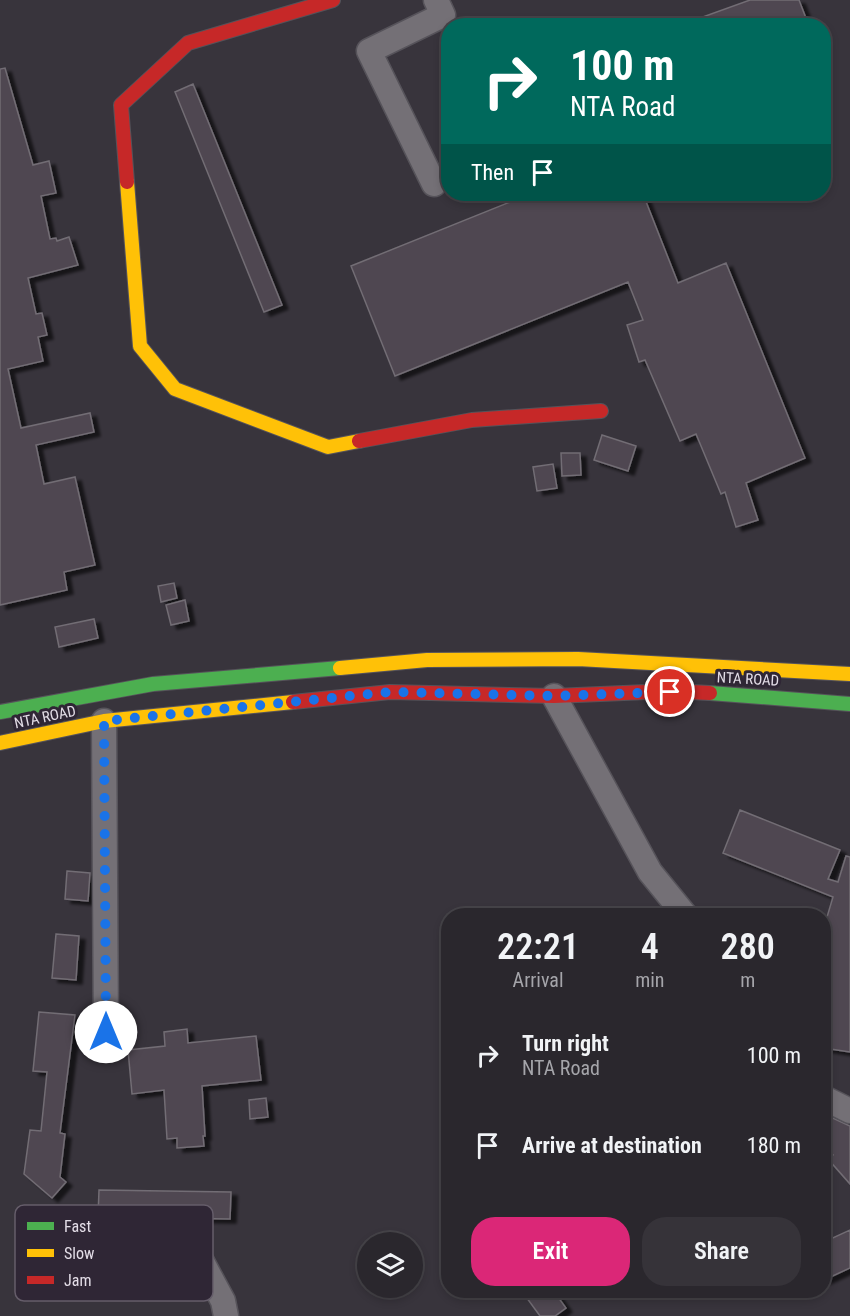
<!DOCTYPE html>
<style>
:root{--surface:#2a272d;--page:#363339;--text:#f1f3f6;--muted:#a5a5aa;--line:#464449;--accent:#db2777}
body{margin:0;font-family:"Roboto Condensed",sans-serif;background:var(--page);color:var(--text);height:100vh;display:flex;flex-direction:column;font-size:22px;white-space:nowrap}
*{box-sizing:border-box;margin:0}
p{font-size:20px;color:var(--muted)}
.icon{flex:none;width:33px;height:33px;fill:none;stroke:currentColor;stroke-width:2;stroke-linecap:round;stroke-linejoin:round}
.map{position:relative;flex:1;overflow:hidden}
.details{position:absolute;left:441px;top:908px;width:390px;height:390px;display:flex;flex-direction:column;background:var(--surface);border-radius:24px;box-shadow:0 3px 9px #0003,0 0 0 2px var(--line)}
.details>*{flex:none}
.banner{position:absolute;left:441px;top:18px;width:390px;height:183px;border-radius:24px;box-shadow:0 3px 9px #0003,0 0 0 2px var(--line);background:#00695c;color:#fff;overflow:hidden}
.buttons{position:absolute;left:357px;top:1232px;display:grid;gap:12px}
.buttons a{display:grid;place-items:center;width:66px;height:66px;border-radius:50%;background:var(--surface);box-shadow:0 3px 9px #0003,0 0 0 2px var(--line);font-size:30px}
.pin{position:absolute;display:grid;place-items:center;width:51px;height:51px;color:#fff;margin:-26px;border:3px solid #fff;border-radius:50%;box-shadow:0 2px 6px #0007}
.me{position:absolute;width:66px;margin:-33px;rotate:0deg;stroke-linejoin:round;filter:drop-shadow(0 0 4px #0008)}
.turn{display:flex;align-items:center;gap:21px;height:126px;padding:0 30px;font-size:27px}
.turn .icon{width:78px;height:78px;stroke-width:2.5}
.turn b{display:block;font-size:42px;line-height:51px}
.then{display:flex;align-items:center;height:57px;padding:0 30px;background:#0003;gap:12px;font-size:22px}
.eta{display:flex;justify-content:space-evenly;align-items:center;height:102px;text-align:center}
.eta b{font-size:36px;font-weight:600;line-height:42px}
.primary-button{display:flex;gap:12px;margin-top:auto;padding:12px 30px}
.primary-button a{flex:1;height:69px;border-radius:24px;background:var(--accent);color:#fff;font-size:24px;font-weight:600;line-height:69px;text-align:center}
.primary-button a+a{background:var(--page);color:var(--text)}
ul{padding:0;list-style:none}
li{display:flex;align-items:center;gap:18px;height:90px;padding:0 30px}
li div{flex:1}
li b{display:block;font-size:22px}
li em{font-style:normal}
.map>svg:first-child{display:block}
.building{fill:#504751;stroke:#726d74;stroke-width:1.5;filter:url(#shadow)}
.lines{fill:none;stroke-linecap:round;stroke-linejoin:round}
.street-casing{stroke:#56535a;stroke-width:27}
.fast-casing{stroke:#56535a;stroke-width:16}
.slow-casing{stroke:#56535a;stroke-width:16}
.jam-casing{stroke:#56535a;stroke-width:16}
.street{stroke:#747076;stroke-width:24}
.fast{stroke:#4caf50;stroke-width:14}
.slow{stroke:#ffc107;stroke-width:14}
.jam{stroke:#c62828;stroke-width:14}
.route{stroke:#1a73e8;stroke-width:10;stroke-dasharray:0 18}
.labels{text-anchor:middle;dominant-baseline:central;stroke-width:6;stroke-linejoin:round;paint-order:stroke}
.street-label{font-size:15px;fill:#e3dde7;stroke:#2f2635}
.key{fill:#2f2635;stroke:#655d6a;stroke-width:1.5}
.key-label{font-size:16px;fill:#e3dde7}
</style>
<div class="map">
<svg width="850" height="1316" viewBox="0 0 850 1316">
<defs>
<filter id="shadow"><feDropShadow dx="6" dy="4" stdDeviation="1.5" flood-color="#0009"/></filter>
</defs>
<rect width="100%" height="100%" fill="#38343c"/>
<path class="building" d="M750,0h49l10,26h-123v-3z
M5,68l28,97 16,-4 7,32 -15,3 9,43 6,-1 1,3 12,-4 9,28 -50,13 8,36 6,-1 5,22 -9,2 5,24 -35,8 13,59 69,-15 4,19 -58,13 8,39 31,-7 20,88 -31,7 3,18 -67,15v-536z
M193,84l89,221 -18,7 -89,-220z
M530,194h113l35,89 48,-20 79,195 -59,25 12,37 -22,7 -11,-35 -4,2 -25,-60 -16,7 -35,-81 -6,2 -12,-37 16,-5 -15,-38 -233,94 -44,-110z
M602,435l34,11 -8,25 -34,-11z
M561,453h19l1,22 -19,1z
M553,464l4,24 -20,3 -4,-24z
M174,583l3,15 -16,4 -3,-16z
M185,600l4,21 -18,4 -5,-20z
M94,619l4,19 -39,9 -4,-20z
M740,810l100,40 -12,29 10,3 8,-26 4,1v195l-26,-4v-121l9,-30 -110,-44z
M67,871l23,2 -2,28 -23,-2z
M56,934l23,2 -3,44 -24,-2z
M39,1012l36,3 -15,118 5,1 -5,43 6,5 -14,16 -28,-24 6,-44 11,1 6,-59 -14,-1z
M187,1029l1,14 68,-7 5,44 -59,6 3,50h-2l1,10 -27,2v-10l-10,1 -3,-49 -32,4 -4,-44 37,-4 -1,-14z
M266,1098l2,19 -18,2 -1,-19z
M824,1114l26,12v58l-22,-25 5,-4 -9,-10z
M99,1190l132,2 -1,27 -132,-2z
M850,1230v38l-26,12v-38z
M521,1290h32l13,18 -11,8h-15z"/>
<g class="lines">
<g class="street-casing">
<path id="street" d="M434,184l-65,-133 74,-36 -7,-15
M554,696l96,176 35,43
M104,721l2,311
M824,1098l26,13
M186,1232l37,69 3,15"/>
</g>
<g class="fast-casing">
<path id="fast" d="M710,693l140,11
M0,712l153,-28 187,-16"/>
</g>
<g class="slow-casing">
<path id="slow" d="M127,182l13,164 35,43 153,58 31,-6
M340,668l87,-8 151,-1 272,15
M0,743l104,-22 189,-19"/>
</g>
<g class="jam-casing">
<path id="jam" d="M127,182l-6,-77 67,-62 145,-43
M359,441l113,-21 129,-9
M293,702l97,-10 164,4 116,-5 40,2"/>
</g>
<use href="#street" class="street"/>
<use href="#fast" class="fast"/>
<use href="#slow" class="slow"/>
<use href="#jam" class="jam"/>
</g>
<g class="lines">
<path class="route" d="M106,1032l-2,-311 286,-29 164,4 116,-4"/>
</g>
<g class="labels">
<g class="street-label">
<text transform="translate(748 679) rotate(3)">NTA ROAD</text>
<text transform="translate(45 717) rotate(-12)">NTA ROAD</text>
</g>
</g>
<rect x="15" y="1205" width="198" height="96" rx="9" class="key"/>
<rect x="27" y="1222" width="27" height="8" fill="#4caf50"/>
<rect x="27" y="1249" width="27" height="8" fill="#ffc107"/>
<rect x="27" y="1276" width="27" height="8" fill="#c62828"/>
<g class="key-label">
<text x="64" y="1232">Fast</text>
<text x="64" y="1259">Slow</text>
<text x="64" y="1286">Jam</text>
</g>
</svg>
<div class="buttons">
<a><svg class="icon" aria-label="layers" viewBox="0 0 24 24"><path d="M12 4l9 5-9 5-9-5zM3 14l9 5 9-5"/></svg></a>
</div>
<div class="pin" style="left:670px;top:692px;background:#d93025"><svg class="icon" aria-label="arrive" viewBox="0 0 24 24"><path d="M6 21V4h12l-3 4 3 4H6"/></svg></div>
<svg class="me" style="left:106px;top:1032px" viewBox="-20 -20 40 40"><circle r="19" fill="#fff"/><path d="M0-13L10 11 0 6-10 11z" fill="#1a73e8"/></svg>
<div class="banner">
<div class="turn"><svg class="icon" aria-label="right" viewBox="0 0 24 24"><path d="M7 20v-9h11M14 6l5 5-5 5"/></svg><div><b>100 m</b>NTA Road</div></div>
<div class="then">Then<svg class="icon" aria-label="arrive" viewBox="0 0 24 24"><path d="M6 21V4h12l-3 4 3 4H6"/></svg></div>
</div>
<section class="details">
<div class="eta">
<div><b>22:21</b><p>Arrival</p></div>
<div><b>4</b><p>min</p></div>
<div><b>280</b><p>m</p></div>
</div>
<ul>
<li><svg class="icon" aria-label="right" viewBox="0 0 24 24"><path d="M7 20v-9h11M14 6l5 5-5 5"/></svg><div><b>Turn right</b><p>NTA Road</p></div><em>100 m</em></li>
<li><svg class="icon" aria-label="arrive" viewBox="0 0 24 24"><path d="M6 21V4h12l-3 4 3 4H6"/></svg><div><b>Arrive at destination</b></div><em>180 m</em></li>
</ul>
<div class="primary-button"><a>Exit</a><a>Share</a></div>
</section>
</div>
